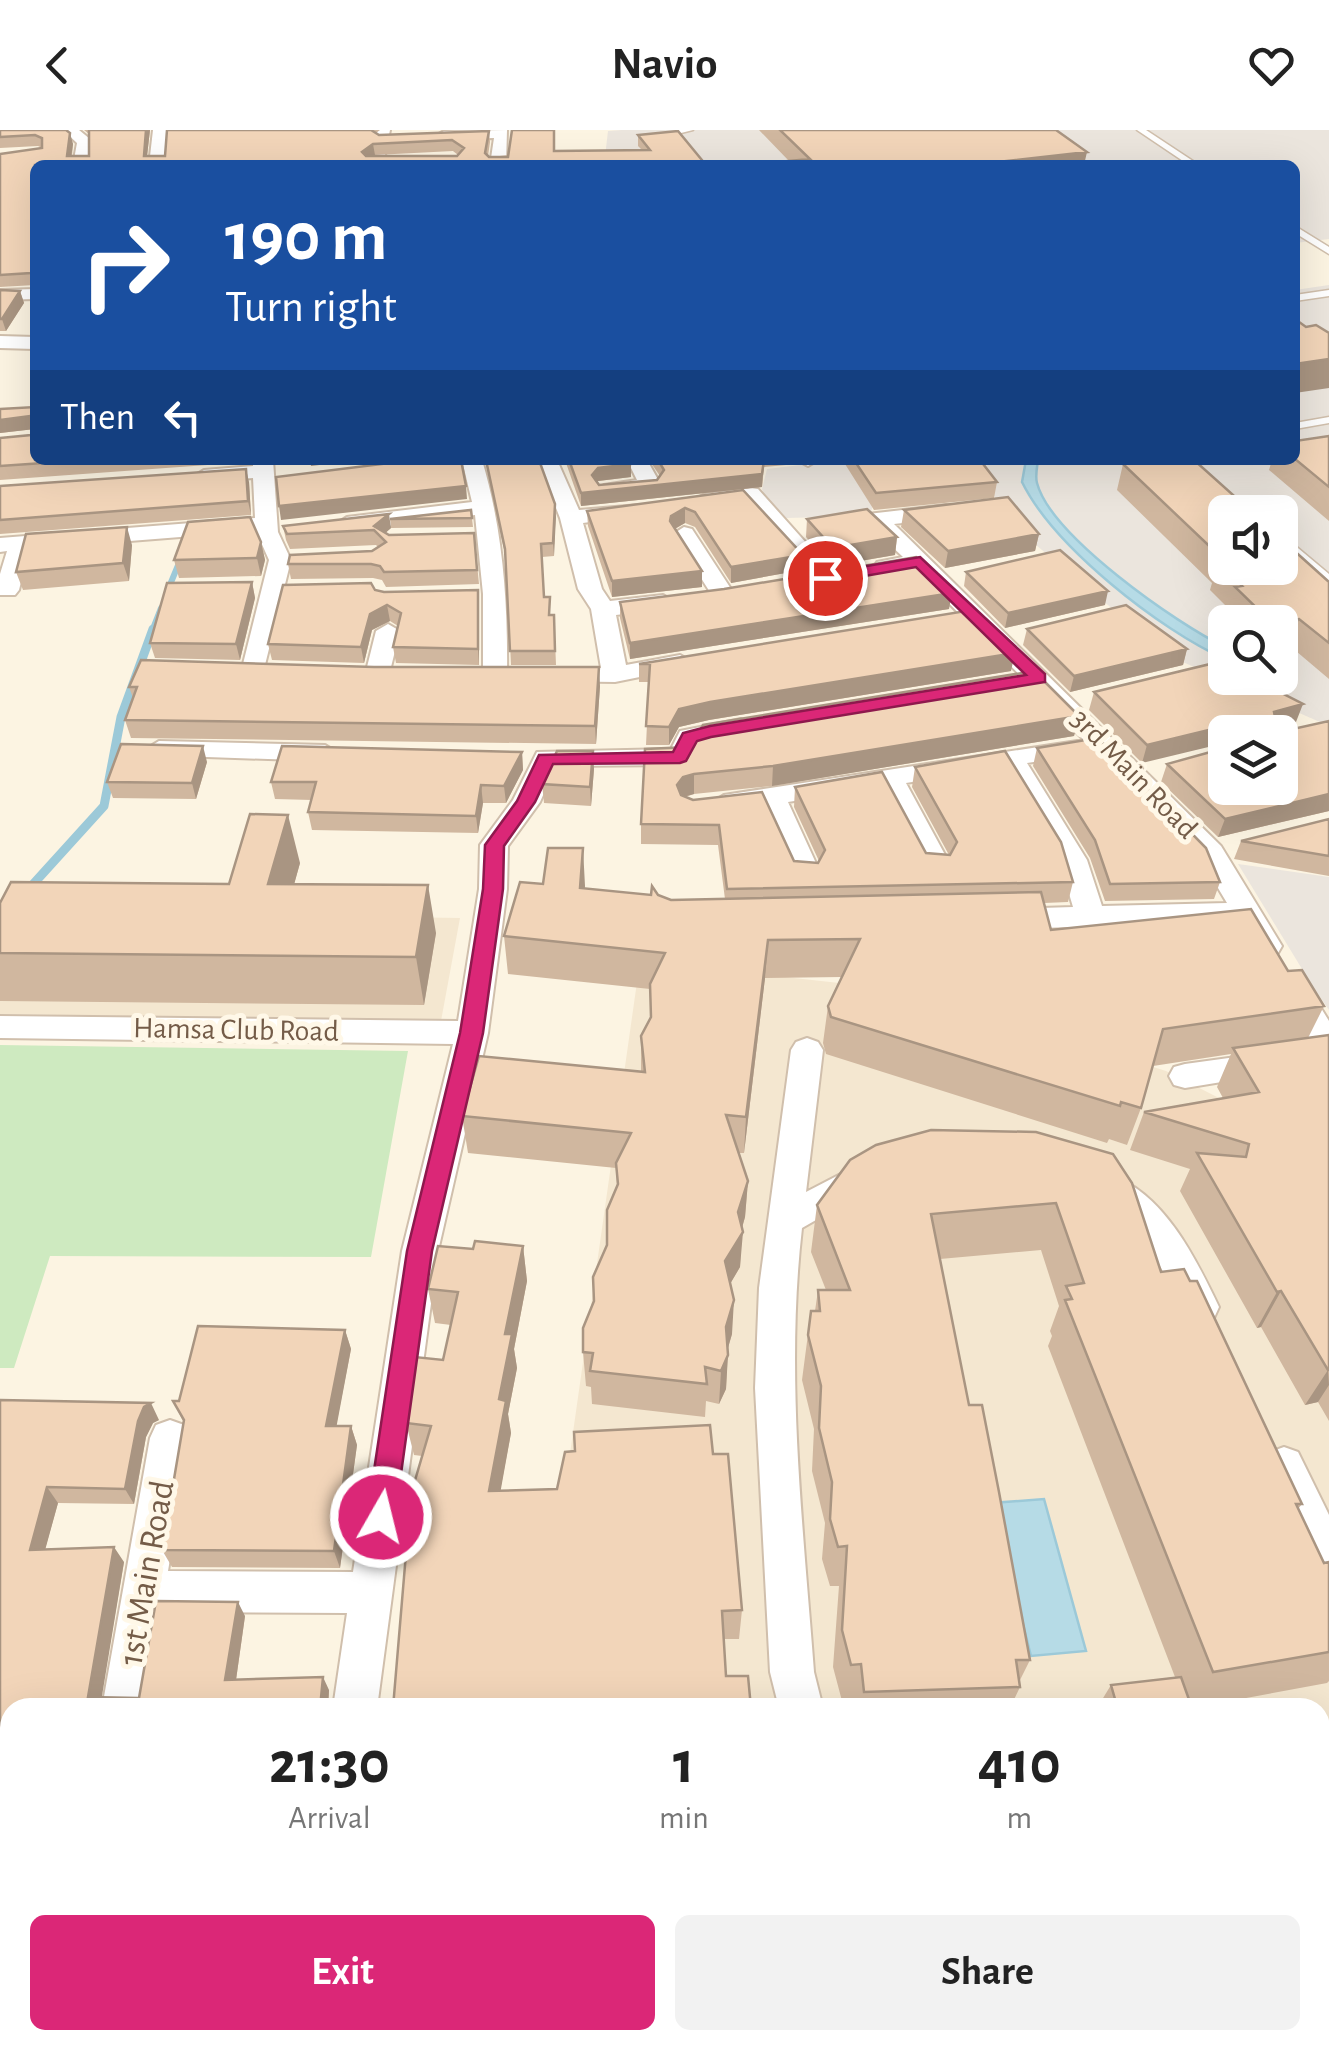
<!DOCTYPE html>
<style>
:root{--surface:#fff;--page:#f2f2f2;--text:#222;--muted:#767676;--accent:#db2777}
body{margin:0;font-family:"Alegreya Sans",sans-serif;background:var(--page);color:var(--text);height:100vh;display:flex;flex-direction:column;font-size:38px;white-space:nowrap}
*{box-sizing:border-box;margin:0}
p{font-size:32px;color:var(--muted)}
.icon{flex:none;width:55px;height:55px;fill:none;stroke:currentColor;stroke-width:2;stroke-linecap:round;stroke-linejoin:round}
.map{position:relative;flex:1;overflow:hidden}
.panel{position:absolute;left:0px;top:1568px;width:1330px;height:352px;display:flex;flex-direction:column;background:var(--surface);border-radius:30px 30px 0 0;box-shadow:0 10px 40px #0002}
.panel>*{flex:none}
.guide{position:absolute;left:30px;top:30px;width:1270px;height:305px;border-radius:15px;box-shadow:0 10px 40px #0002;background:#1a4fa0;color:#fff;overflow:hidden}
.fabs{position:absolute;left:1208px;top:365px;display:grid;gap:20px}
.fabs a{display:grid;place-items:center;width:90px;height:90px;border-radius:15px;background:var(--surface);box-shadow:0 10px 40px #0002;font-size:50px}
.pin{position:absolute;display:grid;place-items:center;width:85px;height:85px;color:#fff;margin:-42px;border:5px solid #fff;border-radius:50%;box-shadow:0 2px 10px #0007}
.me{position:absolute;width:110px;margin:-55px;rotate:8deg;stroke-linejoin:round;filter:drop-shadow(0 0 8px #0008)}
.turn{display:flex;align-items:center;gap:35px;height:210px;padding:0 30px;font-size:45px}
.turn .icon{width:130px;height:130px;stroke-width:2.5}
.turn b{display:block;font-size:70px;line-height:85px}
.then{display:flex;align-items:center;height:95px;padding:0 30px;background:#0003;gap:20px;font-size:38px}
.eta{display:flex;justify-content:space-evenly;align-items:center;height:170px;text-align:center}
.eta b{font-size:60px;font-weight:600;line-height:70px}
.button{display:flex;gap:20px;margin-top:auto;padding:20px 30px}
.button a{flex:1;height:115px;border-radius:15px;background:var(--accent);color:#fff;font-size:40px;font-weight:600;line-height:115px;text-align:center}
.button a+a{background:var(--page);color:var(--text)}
header{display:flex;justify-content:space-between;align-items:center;height:130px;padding:0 30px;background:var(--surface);font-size:45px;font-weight:600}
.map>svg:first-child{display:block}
.residential{fill:#f4e7d0}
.industrial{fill:#ebe5dd;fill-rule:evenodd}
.green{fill:#ceeac0}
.water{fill:#b6dbe6;stroke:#9cc9d8;stroke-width:2.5}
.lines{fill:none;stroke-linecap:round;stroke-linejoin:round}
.stream-far1{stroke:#9cc9d8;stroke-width:6}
.stream{stroke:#9cc9d8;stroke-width:9}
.service-casing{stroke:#d0bfac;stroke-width:3}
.minor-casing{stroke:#d0bfac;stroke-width:4}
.service{fill:#fff;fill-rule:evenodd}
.minor{fill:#fff;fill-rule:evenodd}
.wall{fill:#d0b79f;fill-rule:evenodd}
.shaded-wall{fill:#a99582}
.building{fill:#f2d5b9;stroke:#a99582;stroke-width:2.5;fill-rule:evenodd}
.route{fill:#db2777;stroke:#8e194d;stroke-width:2.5}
.labels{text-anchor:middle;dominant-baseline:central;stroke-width:10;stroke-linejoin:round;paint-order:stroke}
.street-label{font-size:30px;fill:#745c48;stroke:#fff8e8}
.near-street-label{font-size:35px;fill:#745c48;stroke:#fff8e8}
</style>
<header><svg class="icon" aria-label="back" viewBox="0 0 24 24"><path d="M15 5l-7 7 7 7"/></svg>Navio<svg class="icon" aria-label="heart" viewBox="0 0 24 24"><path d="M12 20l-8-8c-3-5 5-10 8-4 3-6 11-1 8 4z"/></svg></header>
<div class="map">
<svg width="1329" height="1918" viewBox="0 0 1329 1918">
<rect width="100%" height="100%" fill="#fcf4e2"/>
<path class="residential" d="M0,781l460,7 -19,103 -441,-7z
M640,831l272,30 254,80 120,61 43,67v849h-1034l3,-8h1022v-332l-786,-1z"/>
<path class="industrial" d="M622,0h707v109l-34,4v-78h-691l4,-34z
M1329,155v441l-160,-70 -145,-121 -46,-60 -100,12 -8,29 -84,2 -18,-12 -6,-17 5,-20 76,-9h452v-170zM1225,382h55v56h-55zM1225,492h55v56h-55z
M1238,734l91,13v133l-16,-23z"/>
<path class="green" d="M0,915l408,6 -37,206 -321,-1 -36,112h-14z"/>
<path class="water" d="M1026,330h12c-1,8 -3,16 -1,23 14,53 140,141 188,164v12c-65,-29 -171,-112 -203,-177z
M1044,1369l42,152 -55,5 -39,-153z"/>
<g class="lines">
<path class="stream-far1" d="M167,462l12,-29 6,-2
M152,501l9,-23"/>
<path class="stream" d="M26,762l78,-86 17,-89 32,-88"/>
<g class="service-casing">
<path id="service" d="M693,0l-12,3 -4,-2 1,-1z
M1137,0h9l53,35h-10z
M1295,96l34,21v7l-34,-21z
M1329,160v6l-34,5v-6z
M1329,287v6l-34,6v-6z
M1280,403l49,41v10l-49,-41z"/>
</g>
<g class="minor-casing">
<path id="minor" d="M63,0h16l11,9 -1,26h-16l4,-22z
M153,0h14l-2,35h-16z
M376,0h14l-7,35h-16z
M507,0l-1,35h-16l4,-27 -50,1 -7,-4 7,-4z
M35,159v10l-35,1v-10z
M0,206l35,1v12l-35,-1z
M253,330h20l5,72 13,28 -29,117 -9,2 -12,-7 28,-112 -13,-29 -227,18 -10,41 -4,5h-15v-21l7,-23 -7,1v-14l255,-20 -2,-40 -49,4 -10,-6 10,-6 49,-4z
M462,330h20c21,70 26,142 25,217l-12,7 -12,-7v-83l-8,-79 -128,16 -11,-7 11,-7 125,-15z
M537,330h20l22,50 60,-5 3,5 -3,5 -56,8 19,66 8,12 53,-6 12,7 -12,7 -47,6 10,50 54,-10 12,7 -3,5 -74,15 -69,-1 -3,-5 12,-7 46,-1 -10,-59 -13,-20 -18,-71z
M627,330h20l14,25 -4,4 -53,6 -3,-5 3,-5 33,-5z
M797,330h21l-10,6z
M750,358l8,1 75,84 3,5 -3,5h-16l-47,-57 -18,-12 -8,-13 -39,5 -11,-6 11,-6z
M946,375l8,2 3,5 -3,5 -60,7 327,322 61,100 -4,7 -11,3 -11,-3 -18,-31 -233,7 -10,-3 -5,-7 5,-7 10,-3 68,-2 -14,-47 -56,-93 -97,16 44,81 -4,7h-20l-45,-84 -93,15 32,70 -4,7h-20l-4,-7 -30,-66 -38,7 -10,-3 -4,-6 14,-9 360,-55 -169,-171 -30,5 -11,-7 3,-5 26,-5 -35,-33 -3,-5 3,-5zM1092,618l108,110 27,45 -125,3 -15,-46 -60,-97 53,-8z
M684,397l8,2 43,66 -4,5 -8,2 -8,-2 -42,-66z
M388,494l12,7 -11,44 -12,7 -9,-2 -3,-5 11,-44z
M741,589l13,8 -4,5 -51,11 -10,20 -9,2 -124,1 -16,36 -32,44 -1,43 -19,144 -50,218 -61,457h-44l14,-95 -185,-1 -16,96h-44l48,-270 6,-13 14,-5 14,5 6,13 -22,133 185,1 49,-321 51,-207 -453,-6v-22l458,5 21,-132 1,-44 33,-45 24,-48 134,-3 9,-18z
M159,611l166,4 13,8 -13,8 -175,-6 -4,-6z
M1292,846l11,3 26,42v38l-11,-4 -41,-68 4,-8z
M807,908l11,4 5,8 -17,142 52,-27 12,4 5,10 -5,10 -68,39c-17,148 1,296 12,444l9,36h-44l-9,-36 -15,-284 4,-100 32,-238 5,-8z
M1265,923l11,4 5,8 -5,8 -91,15 -11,-3 -5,-9 5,-9 11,-3z
M1110,1045c54,18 86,84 109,132l-5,11 -13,5 -13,-5 -42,-78 -48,-41 -5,-10 5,-10z
M1284,1317l14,5 31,63v64l-15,-6 -50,-108 6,-13z
M1329,1731v52l-9,4v-52z
M46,1910h50l-1,8h-50z
M251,1910h50l-3,8h-50z"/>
</g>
<use href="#service" class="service"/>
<use href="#minor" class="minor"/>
</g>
<path class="wall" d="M0,0h66l7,14 -1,12h17v-22l-5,-4h66l-3,26h18l2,-26h224h-11l-4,3 3,2 110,-4 1,11 -2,14 1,1 65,-6 88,-1 -4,-4v-11l68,30h-671v120l-35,2v-133l42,-6 -4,-2 -38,2zM453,21l5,4 -85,1 2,-1z
M759,0h297l28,35h-317v-2l22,-2z
M0,160l20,1 4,12 -18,28h-6z
M35,277v53h214v2l-249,18v-42l31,-3 3,-3v-3l-34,4v-24z
M1329,306v85l-60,-51 3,-10h23v-19z
M485,330h54l16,44 -1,52 -12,1 2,40 6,18h4l2,50h-45l-5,-106z
M565,330h65l1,17 -33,4 -1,2 2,2 58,-5 3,-4 -11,-16h61l1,2h20l-1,-2h67v4l-33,3 -2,20 -181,19z
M845,330h135l17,22 -3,16 -120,12 -29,-46z
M1123,334l206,118v97l-39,-33 -10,2v-26h-45l-8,-8 2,-5 -19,-19 2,-7 -95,-93z
M249,352l2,33 -251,19v-48z
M743,360l60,65 -1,15 -71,13 -36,-56 -10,-4 -10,6 27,42v16l-90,10 -24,-71 -1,-15z
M471,380l2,17 -82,1 -1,-9z
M904,380l135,24 -4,17 -90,17 -44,-41z
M807,389l90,18 -2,18 -64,11 -25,-29z
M283,396l108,2 -6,5 4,2 85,-2 5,51 -93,3 -4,-7 -9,-2 -82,1 -3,-15 84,-13 6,-4 -2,-2 -86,4 -4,-9z
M261,412l4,18 -4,16 -82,2 -5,-18z
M132,415l-3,36 -106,9 -7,-18z
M966,442l139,33 -100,23 -41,-42z
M252,452l3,16 -15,62 -85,-2 -5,-15z
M375,460l9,2 94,-2 1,16v59l-83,-2 -3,-16 5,-21 -8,-5 -18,9 -8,33 -92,-3 -4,-16z
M620,472l329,7 -319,50 -10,-41z
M1027,499l160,20 -4,16 -113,27 -47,-47z
M639,534l372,7 -302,49 -30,7 -10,18h-23l3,-63h-10z
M600,556l-4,58 -465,-6 -6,-18 8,-22 -4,-11z
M1094,562l202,30 -12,4v5l45,-10v90l-111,26 -57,-55 6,-18 113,-32h-55l-83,31 -53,-53z
M1079,586l-5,20 -302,50 -78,8 -9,3 109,64 24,2 1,-2 -25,-54 1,-20 131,66 23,2 -37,-68 3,-20 158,115 -5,20 -24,1 7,27 237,41 36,35 -16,32 21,-3v386l-11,-19 -13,3 -44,-78 -4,1 -77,-137 10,-22 -60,-19 14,-38 79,-14 -6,-11 14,-33 -78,12 -12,42 -14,37 -18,-6 -2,4 -281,-89 -3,-11 5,-37 14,-29 -77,1 -21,175h-6l10,28 -3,36 -3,11 -2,39 -10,17 2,50 -4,14 -2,41 -7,15 -13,-3 -1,16 -113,-13 -1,-17 -5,-1 -3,-34 24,-107 10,-58 -1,-19 -148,-15 -6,-37 179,-45v-35l9,-17v-30l-142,-15 -4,-38 81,-47 73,6 13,5 54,-1 -7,-54 -77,-1v-20l49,-77z
M1037,618l183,134 -6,17 -109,2 -15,-43 -57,-92z
M522,622l1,18 -17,33h-23l-5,30 -166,-3 -4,-18 4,-12 -37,-1 -4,-17z
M207,632l-11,37 -83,-1 -6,-16z
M594,639l-3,37 -47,-3 -2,-19z
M1329,689v57l-95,-17 7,-18z
M300,733l-6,21 142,49 -12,72 -424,-4v-98l229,-19z
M1036,1002l125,140 141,232 -4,5 26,54 5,-1v119l-2,2 -135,25h-95l14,-23 64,-8 -127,-331 4,-10 -2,-5 9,-25 -18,-56 -101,9 29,146 61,255 -11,22 1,5 -10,21h-158v-8l-10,1 -9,-34 6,-81h-9l-8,-27 3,-36 -13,-52 2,-42 -12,-49 9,-69h4l3,-21h8l-15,-38 6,-47z
M523,1116l4,35 -13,68 3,19 -9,46 3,19 -11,58 57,-2 156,-35 29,156 -3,29h-15l2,37 25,32 -329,-252 -8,-1 -8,-32 37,-63 8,-35 -16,-2 -7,-34z
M345,1200l6,19 -15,77h15l6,19 -17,123 -168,-1 -10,-17 22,-127 -11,-22h6z
M0,1270l159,20 -6,3 -7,14 -12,67 -76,-1 -13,46 79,13 -23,135 38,1 106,-82 -9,64 93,10 -1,18h-318v130l-10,1z
M10,1775v90l-10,1v-90z
M1329,1800v109l-9,-23v-80z
M1061,1910h222l2,8h-223z"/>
<path class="shaded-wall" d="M146,0h4l-4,35 -2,-9z
M70,3l3,11 -3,21 -3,-9z
M373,14l2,11 -12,8 -1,-11z
M1087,22l-3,13h-114z
M20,161l4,12 -18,28 -4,-12z
M1329,229v29l-34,5v-29z
M30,286l5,13 -35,4v-13z
M310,330h52l-51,6z
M764,330l-2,27 -181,19v-13z
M631,334v13l-33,4 -5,7 -1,-13 6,-7z
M246,339l3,13 2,33 -3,-14z
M466,356l1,13 -186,21 -2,-14z
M555,374l1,13 -2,39 -1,-13z
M685,378v15l-14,8v-15z
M389,384l2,14 -10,9 -7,-11z
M127,397l5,18 -3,36 -6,-18z
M1039,404l-4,17 -90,17 3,-17z
M897,407l-2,18 -64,11 2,-18z
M261,412l4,18 -4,16 -4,-18z
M803,425l-1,15 -71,13v-16z
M702,441v16l-90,10v-16z
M252,452l3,16 -15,62 -4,-16z
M478,460l1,16v59l-1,-16z
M1108,461l-3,14 -100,23 3,-15z
M952,463l-3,16 -319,50v-16z
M387,475l3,16 -18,9 -8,33 -3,-16 9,-33z
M1299,489l-9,27 -10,2v-26z
M1187,519l-4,16 -113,27 4,-16z
M1015,523l-4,18 -302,49 -30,7 -10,18v-18l10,-18 31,-7z
M599,537l1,19 -4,58 -1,-18z
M1303,574l-7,18 -28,8 6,-18z
M1079,586l-5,20 -302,50 1,-20z
M1233,594l-2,8h-6v11l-83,20 5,-18z
M203,616l4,16 -11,37 -4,-16z
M593,621l1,18 -3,37 -1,-19z
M522,622l1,18 -17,33 -2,-17z
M694,644v20l-11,3 -6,-12 6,-8z
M481,655l2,18 -5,30 -2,-17z
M1329,664v17l-111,26 7,-18z
M288,685l12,48 -19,69 -13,-48z
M583,718l2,38 -3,40 -2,-38z
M428,755l8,48 -12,72 -8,-48z
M768,810l-3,38 -21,175 2,-36z
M748,1051l-3,36 -6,21 4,-6 -3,35 -17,29 2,-35z
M523,1116l4,35 -13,68 3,19 -9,46 3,19 -16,89 -6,-31 16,-157z
M1281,1161l-20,36 -4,1 20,-36z
M734,1170l-2,34 -8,27 2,-34z
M345,1200l6,19 -18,96 -7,-19z
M728,1225l-2,34 -7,15 2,-33z
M1328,1240l1,15 -11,17 -13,3z
M151,1273l8,17 -6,3 -7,14 -12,67 -9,-15 13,-68 6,-14z
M351,1296l6,19 -17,123 -6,-17z
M47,1357l11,16 -17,62 -11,-15z
M114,1417l10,15 -24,146 -12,-11z
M238,1472l7,14 -11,78 -9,-14z
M323,1547l6,13 -1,18h-8z
M191,1910h11l-1,8h-11z"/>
<path class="building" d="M0,0h66l4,3 -3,23h22v-26h57l-2,26h21l2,-26h204l8,5 110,-4 -4,22 4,4h19l4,-27h42v21l96,-1 -12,-15 40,-4 28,34h-389l-14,-1 -1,1h-267v102l-4,6 -31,2v-121l42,-6v-10l-7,-3 -35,2zM452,10l12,8 -7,8h-91l-4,-4 11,-8z
M780,0h276l31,22 -117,13h-201l-2,-2 43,-4z
M0,160l20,1 -18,28h-2z
M1295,189l11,8 10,-2 13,8v26l-34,5z
M35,277v53h52l-87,6v-28l31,-3 3,-3 1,-12 -5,-4 -30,4v-11z
M1329,306v51l-34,-28v-18z
M414,330h47l5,26 -187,20 -3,-29z
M486,330h53l16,44 -2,39 -12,1 3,53h6l-1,18h5l1,36h-45l-5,-102z
M569,330h61l1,4 -33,4 -6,7 7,10 58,-5 7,-10 -6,-10h52l1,2h20l1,-2h32l-2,14 -181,19z
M854,330h126l17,22 -121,11z
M1147,330h47l58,52h-27v49l-102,-97z
M246,339l2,32 -248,19v-34z
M743,360l60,65 -72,12 -36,-55 -10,-4 -14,8 -1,5 32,50 -90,10 -25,-70z
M1008,367l31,37 -91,17 -44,-41z
M867,379l30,28 -64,11 -26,-29z
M471,380l1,8 -82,1z
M389,384l-15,12 15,9 85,-2 3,37 -93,2 -4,-6 -9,-2h-83l2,-9 82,-4 14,-9 -12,-12 -87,4 -4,-8z
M250,387l11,25 -4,16 -83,2 14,-38z
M127,397l-4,36 -107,9 10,-38z
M1280,408l49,44v61l-30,-24 -28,3 -36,-35 7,-1 -24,-23 7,-1v6h55z
M1060,420l48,41 -100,22 -42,-41z
M916,427l36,36 -322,50 -10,-41 104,-13z
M252,452l-16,62 -86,-1 17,-60z
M371,453l4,7 9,2 94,-2v59l-85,-2 8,-34 -14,-8 -17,9 -9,33 -93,-3 15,-59z
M1126,475l61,44 -113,27 -47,-47z
M972,480l43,43 -305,49 -31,7 -10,18 -23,-1 4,-62h-11z
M1215,529l10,5v14h27l51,26 -29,8 1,5 8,1 1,13 45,-10v73l-104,25 -58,-55 58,-16v40h55v-56h-47v-8l-86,21 -53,-53 116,-28z
M141,530l233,7h225l-4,59 -470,-6 12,-33h-8z
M1034,541l45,45 -306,50 -79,8 -11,3 -6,8 4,10 12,5 69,-8 32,69 24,2 7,-13 -30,-63 87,-15 44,81 24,2 7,-13 -42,-75 90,-16 56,91 12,40 -346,7 -8,-64 -78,-1 4,-75 45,-2 13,-22z
M1098,608l108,110 14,34 -110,2 -15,-44 -58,-92z
M121,614l82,2 -11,37 -85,-1z
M282,616l240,6 -18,34 -23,-1 -5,31 -168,-4 8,-30h-45z
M557,621h36l-3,36 -48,-3z
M250,684l38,1 -20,69 160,1 -12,72 -416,-4v-50l11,-21 218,2z
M1329,689v37l-88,-15z
M548,718h35l-3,40 71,7 1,-9 6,9 13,5 370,-8 10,38 200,-21 37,62 14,-1 22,36 -161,23 -22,79 -20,-6 -1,4 -289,-89 -3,-11 32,-67 -92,1 -22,177 -20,-2 22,66 -10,31 5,20 -18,29 9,39 -8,27 2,28 -7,16 -16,-4 2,17 -117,-13 3,-18 -10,-1v-24l11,-27 -1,-24 14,-32v-35l11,-26 -2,-21 15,-30 -169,-17 17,-60 166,16 -4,-36 10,-19 -1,-33 15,-31 -161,-17 16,-54 23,2z
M1329,905v335h-1l-47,-79 -4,1 -80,-139 49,4 3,-13 -105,-32 115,-20 -26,-44z
M931,1000l105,2 77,22 19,29 29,89 23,-3 6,12h7l105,223h-6l28,59 5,-1v90l-116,20 -148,-372 7,-1 -6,-13 18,-3 -28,-80 -125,11 38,191h13l17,87 31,168h-14l4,27 -156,5 -3,-28 -10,1 -9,-35 5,-84 -9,1 -8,-28 2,-37 -13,-54 2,-42 -13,-51 3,-24h9l-2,-21h32l-33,-85 33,-45 26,-15z
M475,1111l48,5 -18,88h7l-13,65 7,2 -17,90 68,-2 8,-37 10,-1 -1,-19 136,-7 3,29h15l14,156 -20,1 4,65h22l3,32h-358l18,-214 20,-68 -25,-3 9,-66 28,3 15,-68 -30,-3 10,-43 35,3z
M198,1196l147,4 -19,96h25l-17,125 -172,-1 22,-130 -11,-19h6z
M0,1270l151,3 -7,4 -6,14 -13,68 -78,-2 -17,63 84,-3 -26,150 51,1 17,-97 82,1 -13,78 98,-3 -3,31h-310v119h-10z
M1181,1547l11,31h-85l10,-2 -6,-21z
M10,1775v81l-10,1v-81z
M86,1910h105l-1,8h-105z
M499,1910h498l1,8h-499z
M1076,1910h207l2,8h-207z"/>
<path class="route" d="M920,427l125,117v8l-334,55 -14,4 -11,20 -6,2 -127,1 -18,38 -31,44 -1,43 -20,144 -51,218 -37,266 -4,9 -10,4 -10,-4 -4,-9 40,-266 53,-218 23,-144 2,-44 32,-44 22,-46 134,-3 10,-19 27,-7 316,-51 -110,-108 -91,16 -8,-5 8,-5z"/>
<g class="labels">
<g class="street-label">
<text transform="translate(1134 644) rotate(46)">3rd Main Road</text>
<text transform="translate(236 900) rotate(1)">Hamsa Club Road</text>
</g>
<g class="near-street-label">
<text transform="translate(147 1443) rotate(-80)">1st Main Road</text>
</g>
</g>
</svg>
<div class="fabs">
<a><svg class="icon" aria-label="sound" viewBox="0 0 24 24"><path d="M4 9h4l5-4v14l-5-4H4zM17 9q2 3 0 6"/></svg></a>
<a><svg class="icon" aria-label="search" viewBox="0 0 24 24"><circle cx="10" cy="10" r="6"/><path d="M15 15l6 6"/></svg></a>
<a><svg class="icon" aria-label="layers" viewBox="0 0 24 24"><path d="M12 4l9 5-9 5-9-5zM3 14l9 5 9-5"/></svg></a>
</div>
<div class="pin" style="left:825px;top:448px;background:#d93025"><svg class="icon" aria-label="arrive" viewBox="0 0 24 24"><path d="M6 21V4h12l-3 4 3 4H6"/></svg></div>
<svg class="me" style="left:381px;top:1387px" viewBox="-20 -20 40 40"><circle r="17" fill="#db2777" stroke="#fff" stroke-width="3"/><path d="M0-11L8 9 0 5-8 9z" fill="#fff"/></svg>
<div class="guide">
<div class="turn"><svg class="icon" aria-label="right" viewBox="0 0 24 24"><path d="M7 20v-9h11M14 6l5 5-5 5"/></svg><div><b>190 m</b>Turn right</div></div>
<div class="then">Then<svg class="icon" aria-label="left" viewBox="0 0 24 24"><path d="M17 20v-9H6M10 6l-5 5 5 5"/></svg></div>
</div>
<section class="panel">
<div class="eta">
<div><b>21:30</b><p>Arrival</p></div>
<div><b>1</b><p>min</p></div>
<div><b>410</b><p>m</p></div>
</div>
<div class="button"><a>Exit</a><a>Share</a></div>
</section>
</div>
